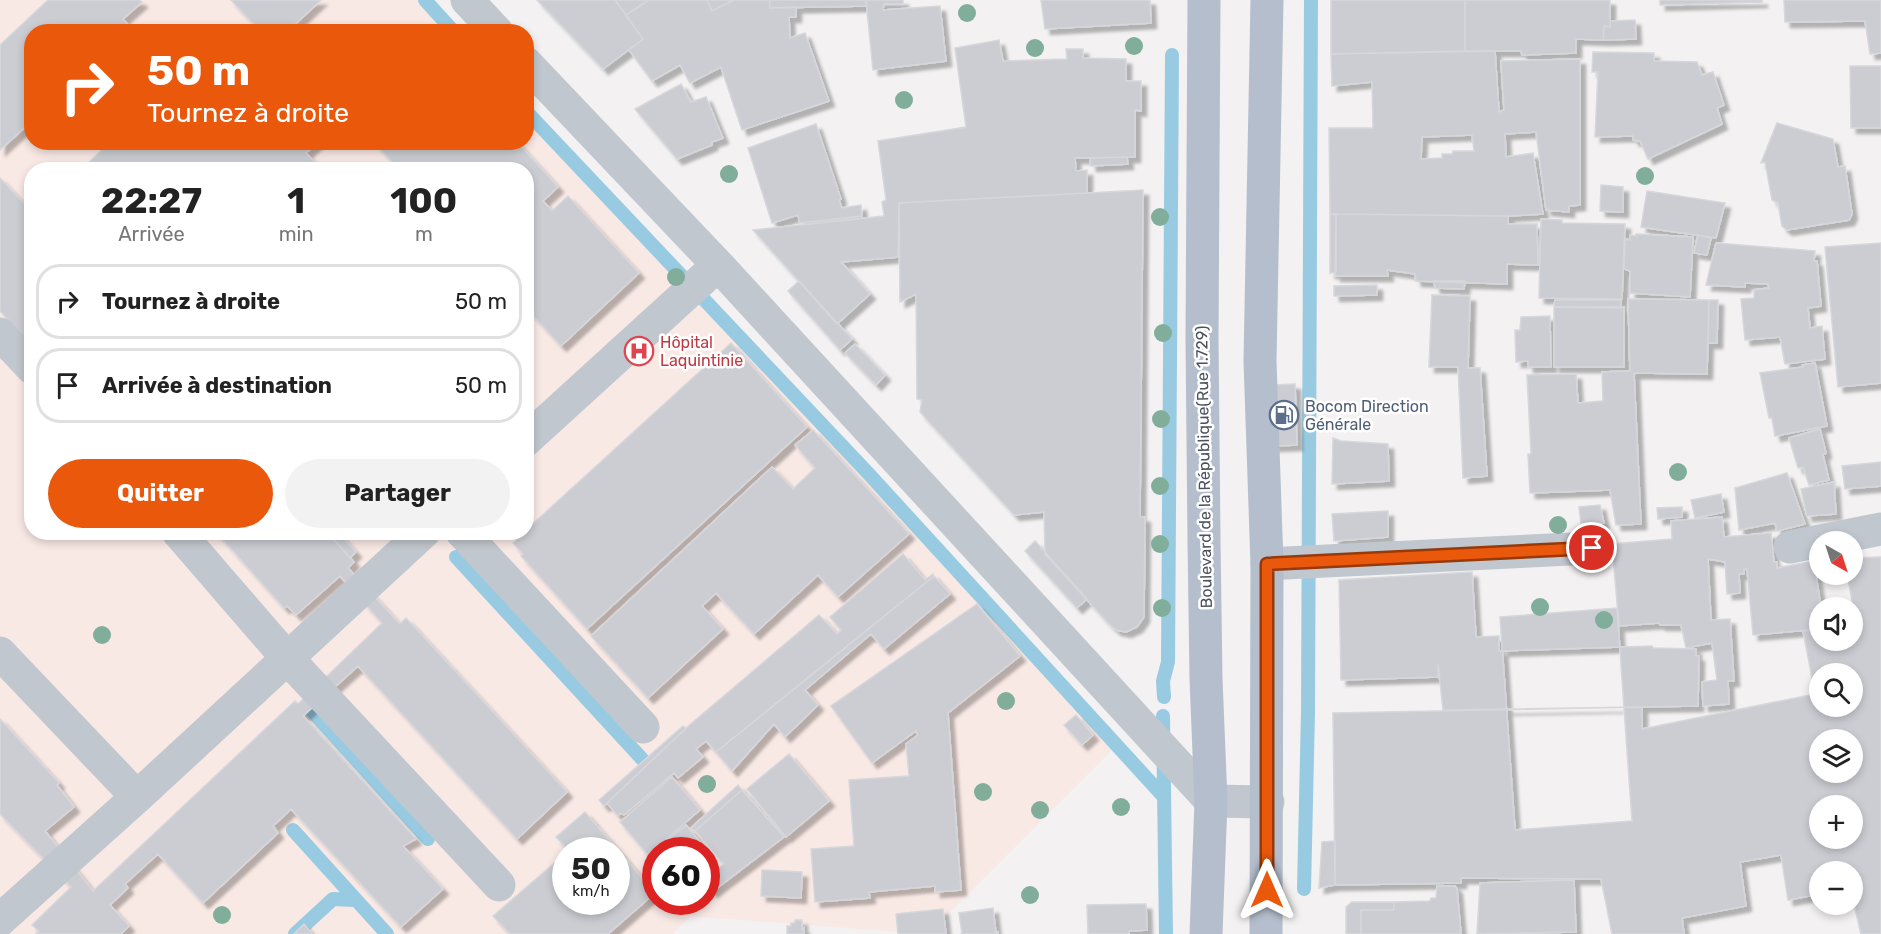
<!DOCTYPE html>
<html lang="fr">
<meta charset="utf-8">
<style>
:root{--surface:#fff;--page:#f2f2f2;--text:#222;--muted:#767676;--line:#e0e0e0;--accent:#ea580c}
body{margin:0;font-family:Rubik,sans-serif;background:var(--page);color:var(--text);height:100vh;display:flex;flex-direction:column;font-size:22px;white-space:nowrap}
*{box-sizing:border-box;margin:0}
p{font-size:20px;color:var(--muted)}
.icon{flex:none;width:33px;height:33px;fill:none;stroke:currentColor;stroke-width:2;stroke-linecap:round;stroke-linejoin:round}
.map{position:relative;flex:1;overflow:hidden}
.details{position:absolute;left:24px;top:162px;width:510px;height:378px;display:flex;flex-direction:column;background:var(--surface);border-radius:24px;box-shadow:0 3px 9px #0003}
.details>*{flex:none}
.guide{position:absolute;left:24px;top:24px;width:510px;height:126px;border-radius:24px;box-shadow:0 3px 9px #0003;background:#ea580c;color:#fff;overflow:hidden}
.needle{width:39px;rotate:141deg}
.tools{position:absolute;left:1809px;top:531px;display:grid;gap:12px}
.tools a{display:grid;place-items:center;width:54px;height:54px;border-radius:50%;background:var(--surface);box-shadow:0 3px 9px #0003;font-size:30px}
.speed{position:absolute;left:552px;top:837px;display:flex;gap:12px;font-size:30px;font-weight:700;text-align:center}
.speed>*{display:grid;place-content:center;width:78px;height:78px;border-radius:50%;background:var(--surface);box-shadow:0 3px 9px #0003;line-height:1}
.speed small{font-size:15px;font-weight:400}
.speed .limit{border:9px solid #d22;background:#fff;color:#111}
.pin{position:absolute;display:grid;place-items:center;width:51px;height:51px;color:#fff;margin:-26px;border:3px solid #fff;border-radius:50%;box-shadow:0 2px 6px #0007}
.me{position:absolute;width:66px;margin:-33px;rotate:0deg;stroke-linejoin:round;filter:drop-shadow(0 0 4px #0008)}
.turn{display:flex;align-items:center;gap:21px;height:126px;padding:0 24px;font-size:27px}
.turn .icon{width:78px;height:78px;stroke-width:2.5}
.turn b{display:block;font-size:42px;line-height:51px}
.eta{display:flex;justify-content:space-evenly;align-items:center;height:102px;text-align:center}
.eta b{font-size:36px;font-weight:700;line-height:42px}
.cta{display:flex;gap:12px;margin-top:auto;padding:12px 24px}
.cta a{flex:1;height:69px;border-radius:36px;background:var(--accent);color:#fff;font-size:24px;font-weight:700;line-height:69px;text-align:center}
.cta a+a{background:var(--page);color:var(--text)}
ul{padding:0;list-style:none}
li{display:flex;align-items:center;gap:18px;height:75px;margin:0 12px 9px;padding:0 12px;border:3px solid var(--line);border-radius:24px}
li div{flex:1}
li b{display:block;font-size:22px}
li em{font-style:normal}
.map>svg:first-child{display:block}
.medical{fill:#f9e9e5;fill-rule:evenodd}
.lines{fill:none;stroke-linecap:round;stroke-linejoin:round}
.stream{stroke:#98cbe2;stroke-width:14}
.building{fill:#cbcdd3;stroke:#d6d7db;stroke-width:1.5;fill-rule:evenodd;filter:url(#shadow)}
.minor{stroke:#c1c7ce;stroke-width:33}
.major{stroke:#b4becc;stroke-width:33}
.tree{fill:#81ad9b}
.route-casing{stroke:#983908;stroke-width:15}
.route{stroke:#ea580c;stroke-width:10}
.labels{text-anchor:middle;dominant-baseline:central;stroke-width:5;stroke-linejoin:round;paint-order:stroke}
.health-label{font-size:16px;fill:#be3a42;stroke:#fff;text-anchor:start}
.service-label{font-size:16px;fill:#4e5e75;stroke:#fff;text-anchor:start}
.street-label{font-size:16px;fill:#4b525c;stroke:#fff}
</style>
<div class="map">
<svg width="1881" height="934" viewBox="0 0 1881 934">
<defs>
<filter id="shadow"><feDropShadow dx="5.5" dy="5.5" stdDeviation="1.5" flood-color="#0004"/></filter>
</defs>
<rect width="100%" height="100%" fill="#f3f1f1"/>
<path class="medical" d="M0,0h425l29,31 -422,1v110h494l1,-33 590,636 -189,189 -238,-18 -17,18h-673zM32,170h494v362h-494zM566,850h50v52h-50zM656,850h50v52h-50z"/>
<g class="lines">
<path class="stream" d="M425,0l29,32
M526,111l341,361 297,325
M456,557l187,203
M1164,697l-1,-16 5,-19 4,-607
M311,710l117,129
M1163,716l3,218
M293,830l94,104
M1304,889l4,-177 3,-712
M295,934l38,-35 22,1"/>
</g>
<path class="building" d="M48,0h91l3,2 -19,17 8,9 -4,4h-95v89l-32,29v-105z
M231,0h90l-34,32h-26z
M537,0h78l28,39 -40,30z
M615,0h34l-23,15z
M649,0h58l5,11 22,-11h36v8l26,-1v10h-7l1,21 15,-5 24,68 -87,29 -21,-63 -31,16 -10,-18 -28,16 -23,-31 14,-11 -17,-24z
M707,0h27l-22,11z
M770,0h96v6l-96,2z
M866,0h37v4h-19l-1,6 57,-4 6,55 -73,9z
M1041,0h109l1,23 -106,6z
M1331,0h134v51l-134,3z
M1465,0h145v27l-6,-1 -1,14 -27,-1v14l-54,2 -1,-4h-56z
M1660,0h102v2l-102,3z
M1784,0h97v53l-11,1 -5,-33 -80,1z
M1635,20l1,19 -33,1 1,-14 6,1v-6z
M999,40l4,21 64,-2 -1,-10h17v9l43,1v22h15v30l-6,-1v47l-60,1 1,13 11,-1v23l-188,10 -1,54 -57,5 29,32 -33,30 -84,-94 131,-14 -2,-14 4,-2 -8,-59 88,-14 -11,-79z
M1495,51l4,61 5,-2 -3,-49 79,-2v146l-11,1v6l-23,-2 -10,-78 -31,2 1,23 27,-4 10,61 -35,2 -178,-2 -1,-86h44l-1,-46 -40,4 -1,-32zM1472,135l2,16h-21l-1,3h-10v4l-21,1 1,-22z
M1593,52l61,1v8l43,1 5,13 11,-3 11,33 -7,3 5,16 -74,35 -8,-18 -7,-1v-4l-38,1 3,-65h-6z
M1850,66h31v62h-30z
M681,84l10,18 15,-5 17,41 -11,4v3l-35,14 -42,-50z
M1777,123l56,16 5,28 7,-1 7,48 -3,6 -62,10 -5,-4 -4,-23 -6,-3 -7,-38 -4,1z
M816,124l25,75 -2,1 3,8 19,-3 1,11 -62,7 -2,-8 -26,8 -24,-75z
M110,142h208l-12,11 16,17h-241z
M374,142h143l41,45 -15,14 9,10 16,-15 71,77 -78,73 -35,-38v-138h-127z
M1127,157l1,7 -37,2 -1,-8z
M0,178l32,34v133l-32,-34z
M1601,185l22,2v25l-23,-1z
M1143,190l-3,327h5l-1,100 -7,10 -11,5 -10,-2 -8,-7 -63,-69 -1,-42 -30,3 -94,-103 2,-12 -5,-1 -1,-105 -16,8 -1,-99z
M1647,191l78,12 -9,35 -75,-11z
M1330,214h6v58l-6,1z
M1336,214l172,2v8h29l1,41 -31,-1v20l-91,-3 -1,-7 -28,-4 1,6h-53z
M1541,219l21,1v3l63,1 -3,75 -83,-1z
M1636,234l57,3 -3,60 -60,-4v-22l-6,-2 1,-30 5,1v-5l6,1z
M1698,235l13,3 -4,17 -13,-2z
M1716,243l99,8 -1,10h3l4,45 -13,2 2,20 12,-2 3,33 -40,5 -5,-27 -35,3 -4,-41 13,-1v-8l15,-2 -1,-4 -23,-1v4l-39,-2z
M1881,243v140l-43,4 -13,-140z
M799,281l53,58 -12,11 -52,-59z
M1434,281h31l-1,8 -29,-1z
M1377,285v10l-43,1v-10z
M1432,295l38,1 -2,72h12l7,108 -24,2 -5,-111h-29z
M1628,299l81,1 -2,74 -73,-1 7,151 -25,1 -6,-35 -80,3 -2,-39h3l-4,-79 49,-1 2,29 25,-2 -1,-29 28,-1z
M1555,300h66v8l-67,-1z
M1709,300h9l-1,43h-9z
M1554,307h70v60h-70z
M1550,316l1,51h-23v-6l-12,1 -1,-32h5l1,-13z
M731,343l76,84 -220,202 -66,-73 2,-2 -10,-11 13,-11v-2z
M855,344l30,31 -9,10 -31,-32z
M1815,363l12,63 -52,10 -3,-18h-3l-9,-45 43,-6 -1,-2z
M1295,384l2,61 -24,1 -2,-61z
M1820,429l6,24 -3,2 6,25 -20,5 -6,-18 -5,1 -9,-30z
M813,430l96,104 -71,63 -20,-22 -64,59 -38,-41 -14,13 21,23 -75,69 -57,-62 181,-169 21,22 22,-21 -20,-23z
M1333,438l8,3 47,3 1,37 -57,3z
M1881,462v24l-36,3 -3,-23z
M1787,473l18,51 -28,7 -2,-8 -36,7 -4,-42z
M1834,482l2,32 -29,2 -6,-27z
M1721,494l3,18 -29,6 -4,-18z
M1600,505l4,18 -23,1 -2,-17z
M1682,507v10l-24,2 -1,-11z
M1388,511v26l-54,4 -2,-27z
M1722,517l2,20 47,-4 3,29h3v6l37,-7 7,47 -1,21 -67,6 -6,-66h-3v5h-5l1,19 -13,1 -2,-32 -17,-3 3,61 19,-1 4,62h-6l1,23 -26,2 -1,-24 15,-2 -5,-37 -26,5 -5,-23h-21l-1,-2 -40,3 -7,-82 60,-5 -1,-18z
M216,532h111l27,30 -6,6 52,56 6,-6 161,174 -50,47 -159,-173 -55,50 113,123 -13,7 40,43 -42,38 -110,-118 -18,17 5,7 -75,70 -45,-49 -33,30 3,4 -18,17 19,21 -8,8h-85l3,-3 -7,-6 39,-38 -71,-73v-95l59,64 -2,2 17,22 -29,24 48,60 202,-190 3,3 84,-81 -42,-47 -44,39 -9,-9 -3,2z
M327,532h11l18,20 -6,6z
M1035,541l52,58 -10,9 -52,-57z
M903,554l22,26 8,-6 1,2 -218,176 -10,-11 -10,8 7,8 -25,21 -4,-5 -50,42 -3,-2 -3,3 -11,-13 79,-75 133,-113 18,19 4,-4 -11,-13z
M1881,557v377h-20l-9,-37v-25h-32v22l-32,6 -7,-45 -41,7 6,44 -64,12 2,16h-72l-11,-55 -140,-1v5l-126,2 -2,-172 309,-6v22l173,-35 -12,-63 17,-1v10h32v-12l5,-1 -10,-53h5v-16zM1820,674h32v32h-32zM1820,740h32v32h-32zM1820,806h32v32h-32z
M1472,572l4,65 23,-1v15l153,-5 1,2 43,1v7h3l-1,50 -255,4 -5,-46v13l-97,3 -2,-100z
M934,576l16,18 -66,55 -13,-15 -66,56 13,15 -33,32 -11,-13 -42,47 -16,-19z
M977,604l43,52 -72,57 13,177 -26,2v-6l-66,6 1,6 -55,4 -4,-53 43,-3 -5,-66 60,-4 -3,-32 12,-9 -2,-4 -44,32 -41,-57z
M1617,608l15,213 -117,9 -15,-213z
M1076,715l17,20 -11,10 -18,-20z
M683,726l3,2 -82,78 -5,-6z
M789,754l40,47 -43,36 -39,-48z
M672,777l28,33 -52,45 -28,-33z
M738,785l4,5 -47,41 -4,-3z
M742,790l42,47 -72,55 -6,-6v-8l18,-14 -29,-33z
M585,812l70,81 -47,41h-98l-17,-18 73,-63v49h50v-52h-48l-12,-13z
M686,825l14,17 -11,8h-33z
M1335,841v44l-16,3 3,-46z
M762,870l40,2 -1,26 -40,-2z
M1574,880l2,52 -99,2 3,-51z
M1437,886h18l2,3 4,45h-100v-24h33v-8l36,-1 1,-3h5z
M1352,902h42v8h-33v24h-15v-27z
M1146,904l1,26 -18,1v3h-41l-1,-29z
M993,908l3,25 2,-1v2h-38h2l-3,-21z
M943,909l3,25h-48l-2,-20z
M795,920h7v9l2,-1v6h-17v-8h4v-3h4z
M304,924l8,10h-18z"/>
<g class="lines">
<path class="minor" d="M467,0l30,32
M526,63l192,202 493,536 57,1
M0,334l32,34
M526,440l192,-175
M178,532l109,126 212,227
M462,532l181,195
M1790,547l91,-18
M1267,564l325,-16
M0,653l137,144
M0,920l137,-123 287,-265"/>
<path class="major" d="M1204,0l-2,338 2,203 2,138 5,122 -5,133
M1266,934l1,-370 -7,-203 7,-361"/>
</g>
<g class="tree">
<circle cx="967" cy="13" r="9"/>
<circle cx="1134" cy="46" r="9"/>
<circle cx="1035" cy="48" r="9"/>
<circle cx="904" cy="100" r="9"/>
<circle cx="729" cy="174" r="9"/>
<circle cx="1645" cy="176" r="9"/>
<circle cx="1160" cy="217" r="9"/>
<circle cx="676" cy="277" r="9"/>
<circle cx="1163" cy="333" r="9"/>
<circle cx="1161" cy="419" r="9"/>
<circle cx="1678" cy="472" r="9"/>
<circle cx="1160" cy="486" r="9"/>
<circle cx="1558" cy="525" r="9"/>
<circle cx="1160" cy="544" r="9"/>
<circle cx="1540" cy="607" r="9"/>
<circle cx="1162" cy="608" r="9"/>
<circle cx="1604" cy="620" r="9"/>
<circle cx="102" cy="635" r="9"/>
<circle cx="1006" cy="701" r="9"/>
<circle cx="707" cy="784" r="9"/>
<circle cx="983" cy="792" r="9"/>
<circle cx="1121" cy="807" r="9"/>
<circle cx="1040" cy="810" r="9"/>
<circle cx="1030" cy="895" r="9"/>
<circle cx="222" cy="915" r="9"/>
</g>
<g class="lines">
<g class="route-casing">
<path id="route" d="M1267,890v-326l325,-16"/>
</g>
<use href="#route" class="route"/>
</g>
<defs>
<g id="hospital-ring" transform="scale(1.5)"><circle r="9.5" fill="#fff" stroke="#e0444e" stroke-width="1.5"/><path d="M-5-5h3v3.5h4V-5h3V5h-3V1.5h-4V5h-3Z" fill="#e0444e"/></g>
<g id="fuel-ring" transform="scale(1.5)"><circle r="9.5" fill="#fff" stroke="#5c6f8a" stroke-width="1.5"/><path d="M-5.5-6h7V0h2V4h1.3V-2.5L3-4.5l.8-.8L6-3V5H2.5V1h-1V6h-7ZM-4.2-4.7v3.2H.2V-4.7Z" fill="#5c6f8a"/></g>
</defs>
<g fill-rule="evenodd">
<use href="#hospital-ring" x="639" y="351"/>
<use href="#fuel-ring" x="1284" y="415"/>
</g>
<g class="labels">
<g class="health-label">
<text x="660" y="342">Hôpital<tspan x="660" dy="18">Laquintinie</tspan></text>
</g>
<g class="service-label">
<text x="1305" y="406">Bocom Direction<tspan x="1305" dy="18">Générale</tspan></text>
</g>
<g class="street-label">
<text transform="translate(1204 467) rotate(-91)">Boulevard de la République(Rue 1.729)</text>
</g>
</g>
</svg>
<div class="tools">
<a><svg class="needle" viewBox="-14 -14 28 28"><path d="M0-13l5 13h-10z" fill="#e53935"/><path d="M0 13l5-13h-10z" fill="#767676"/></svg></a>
<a><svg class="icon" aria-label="sound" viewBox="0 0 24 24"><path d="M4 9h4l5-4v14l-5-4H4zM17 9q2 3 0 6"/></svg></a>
<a><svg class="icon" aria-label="search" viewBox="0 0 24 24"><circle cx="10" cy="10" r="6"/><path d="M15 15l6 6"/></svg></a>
<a><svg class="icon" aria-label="layers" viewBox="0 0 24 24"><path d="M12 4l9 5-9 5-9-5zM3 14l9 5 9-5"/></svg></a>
<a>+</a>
<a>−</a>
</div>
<div class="speed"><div>50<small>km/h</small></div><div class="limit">60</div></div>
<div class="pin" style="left:1592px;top:548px;background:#d93025"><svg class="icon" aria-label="arrive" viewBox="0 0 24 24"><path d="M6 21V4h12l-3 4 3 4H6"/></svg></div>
<svg class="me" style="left:1267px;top:890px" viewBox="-20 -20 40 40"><path d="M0-17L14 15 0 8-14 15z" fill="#ea580c" stroke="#fff" stroke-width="4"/></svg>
<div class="guide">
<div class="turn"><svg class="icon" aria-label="right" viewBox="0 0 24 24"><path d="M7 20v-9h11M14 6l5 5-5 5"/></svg><div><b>50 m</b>Tournez à droite</div></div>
</div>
<section class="details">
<div class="eta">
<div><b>22:27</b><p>Arrivée</p></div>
<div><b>1</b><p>min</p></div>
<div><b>100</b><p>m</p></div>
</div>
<ul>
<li><svg class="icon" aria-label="right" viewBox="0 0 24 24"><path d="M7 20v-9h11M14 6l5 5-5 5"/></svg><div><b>Tournez à droite</b></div><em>50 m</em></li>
<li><svg class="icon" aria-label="arrive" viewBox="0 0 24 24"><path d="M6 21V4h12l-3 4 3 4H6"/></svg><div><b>Arrivée à destination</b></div><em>50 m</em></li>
</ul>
<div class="cta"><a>Quitter</a><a>Partager</a></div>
</section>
</div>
